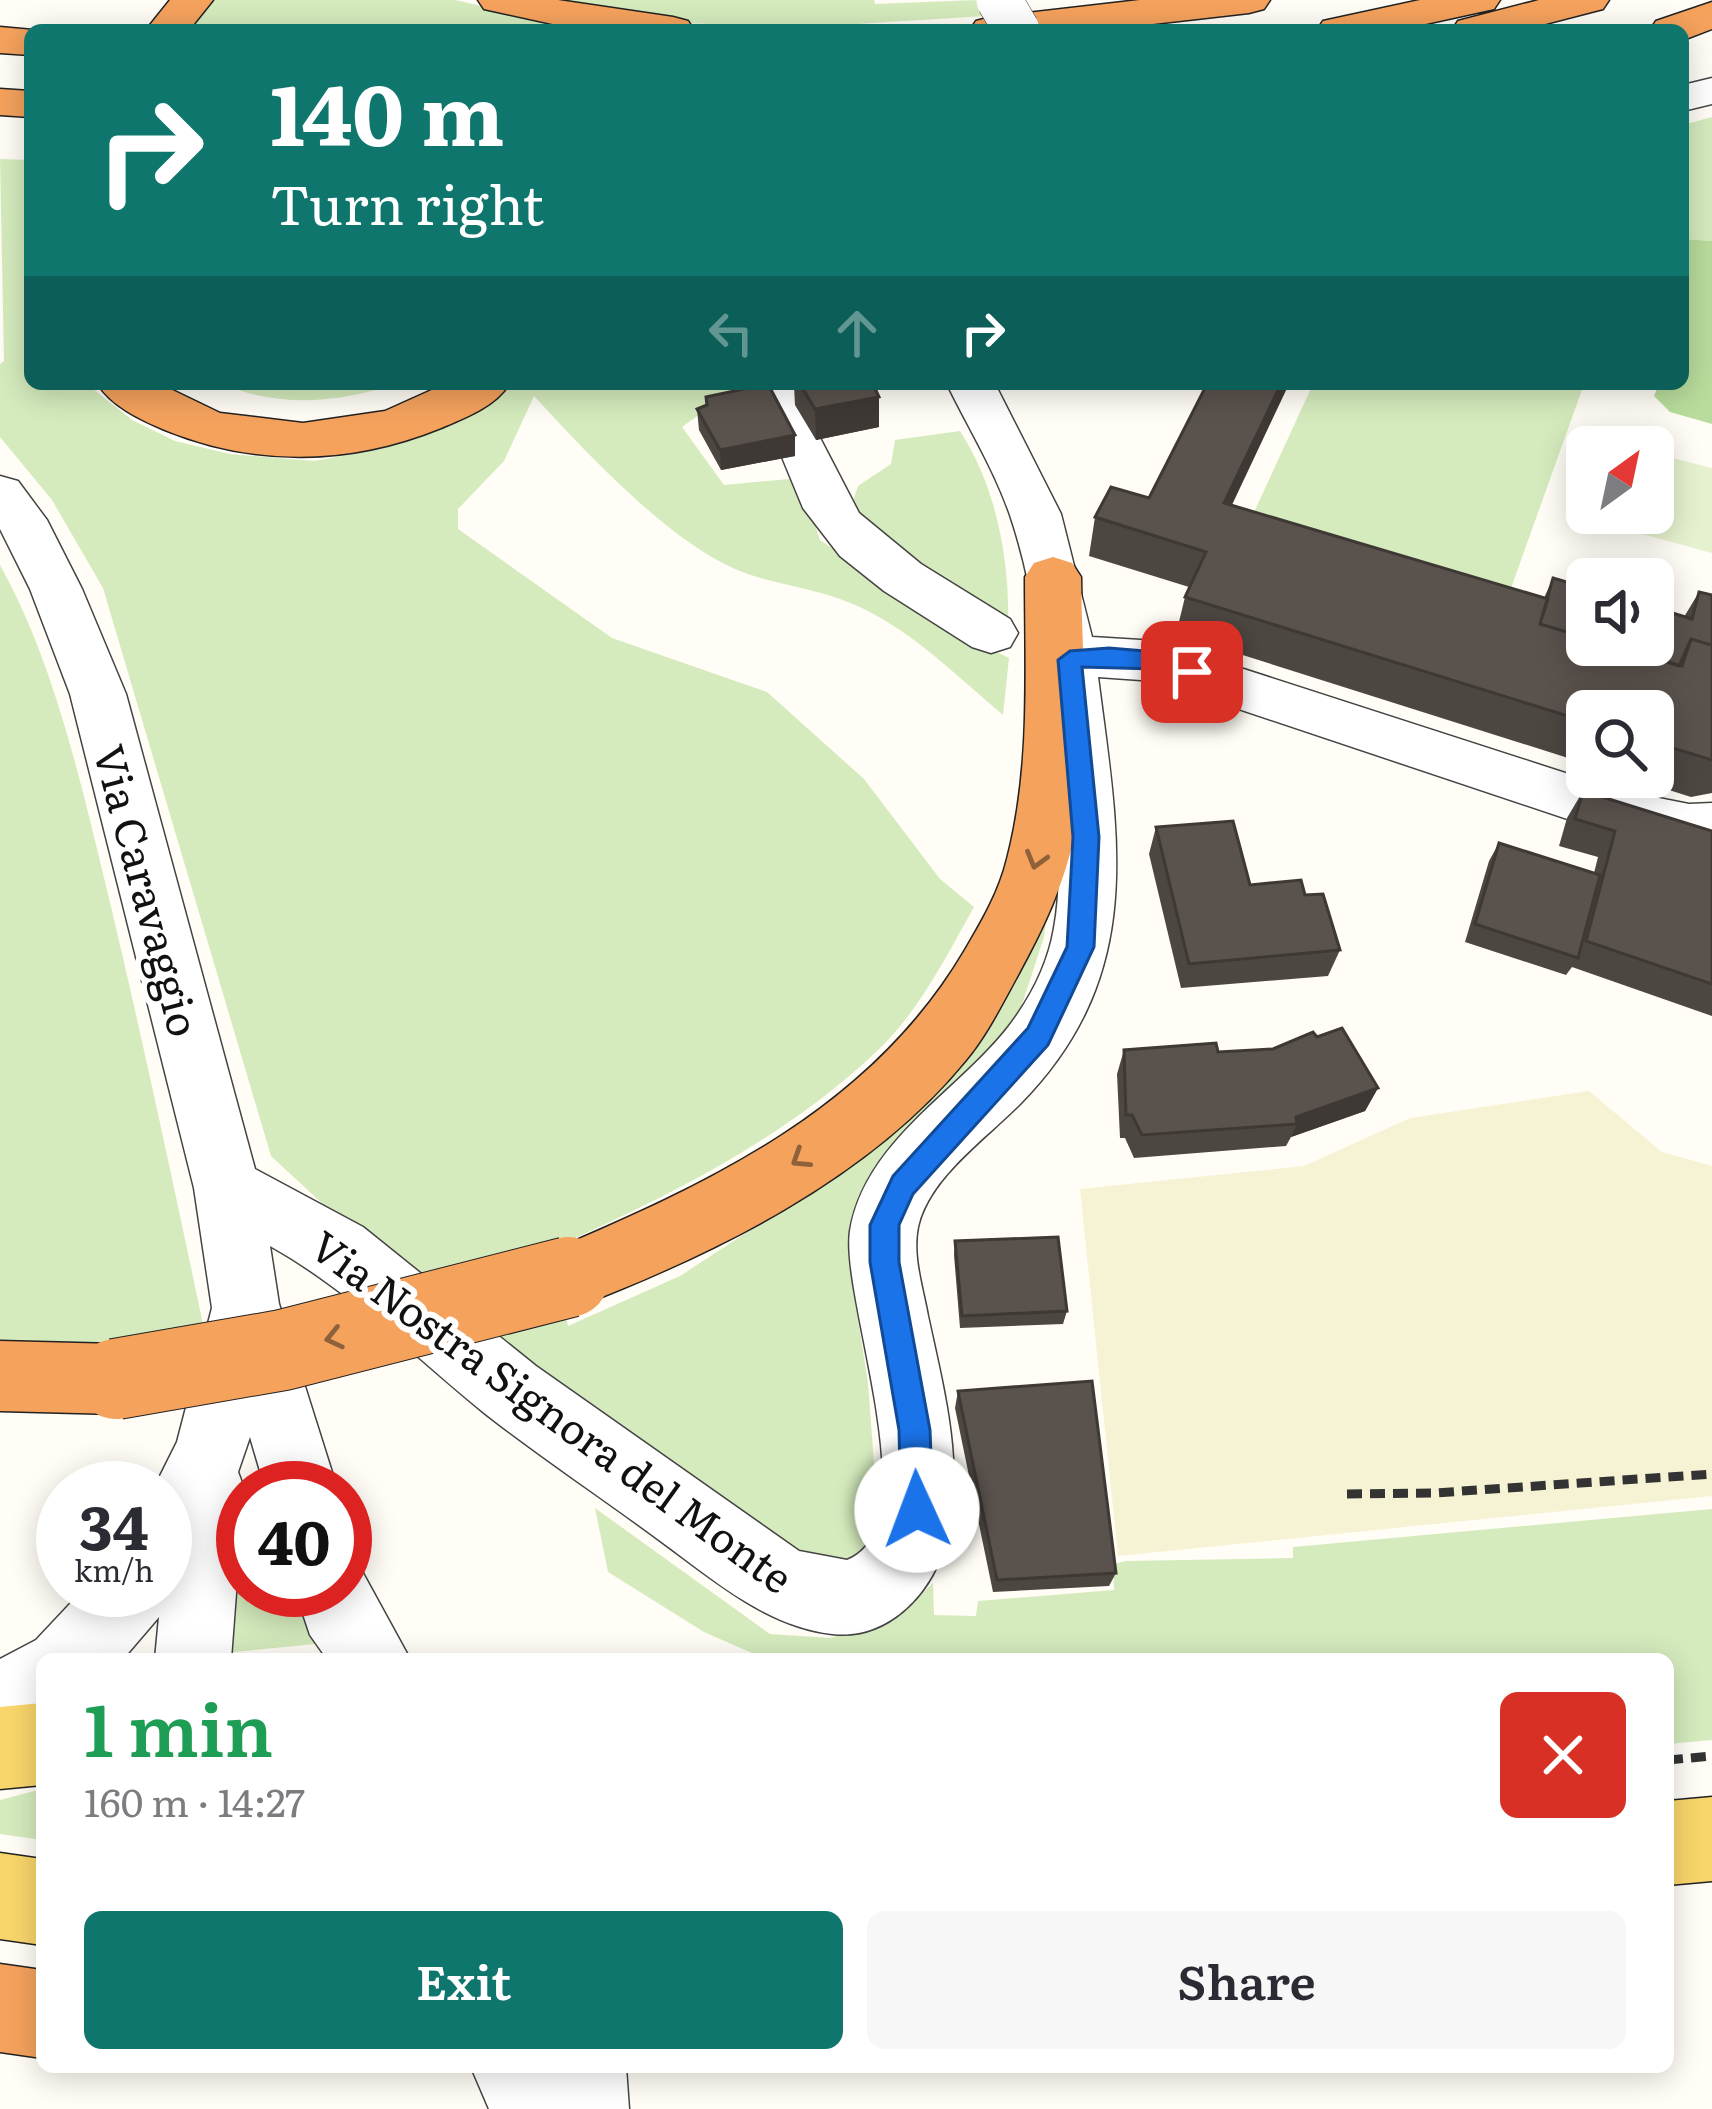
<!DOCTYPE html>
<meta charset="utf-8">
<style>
:root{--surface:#fff;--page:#f7f7f7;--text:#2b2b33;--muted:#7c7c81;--accent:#0f766e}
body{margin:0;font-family:Literata,serif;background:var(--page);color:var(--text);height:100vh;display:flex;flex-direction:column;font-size:45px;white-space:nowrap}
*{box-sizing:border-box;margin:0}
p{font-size:39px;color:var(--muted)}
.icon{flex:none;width:66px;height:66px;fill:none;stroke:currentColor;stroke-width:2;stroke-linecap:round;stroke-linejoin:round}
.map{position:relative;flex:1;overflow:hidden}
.panel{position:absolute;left:36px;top:1653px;width:1638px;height:420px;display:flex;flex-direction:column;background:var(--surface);border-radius:18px;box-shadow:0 6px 30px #0003}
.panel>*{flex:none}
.top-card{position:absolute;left:24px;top:24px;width:1665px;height:366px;border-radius:18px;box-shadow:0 6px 30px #0003;background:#0f766e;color:#fff;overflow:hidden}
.needle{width:78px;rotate:33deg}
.buttons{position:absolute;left:1566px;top:426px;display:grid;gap:24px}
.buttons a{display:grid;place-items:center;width:108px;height:108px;border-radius:18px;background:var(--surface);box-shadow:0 6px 30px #0003;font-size:60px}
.speed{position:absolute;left:36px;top:1461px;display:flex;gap:24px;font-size:60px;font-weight:700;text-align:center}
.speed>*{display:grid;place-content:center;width:156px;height:156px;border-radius:50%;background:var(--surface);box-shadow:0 6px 30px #0003;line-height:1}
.speed small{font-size:30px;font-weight:400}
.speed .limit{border:18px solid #d22;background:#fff;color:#111}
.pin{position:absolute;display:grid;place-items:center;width:102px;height:102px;color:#fff;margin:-51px;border-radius:24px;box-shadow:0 6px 18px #0006}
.me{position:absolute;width:132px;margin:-66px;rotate:358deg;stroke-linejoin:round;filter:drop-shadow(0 0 9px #0008)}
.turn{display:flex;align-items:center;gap:42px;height:252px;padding:0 48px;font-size:54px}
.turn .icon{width:156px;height:156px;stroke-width:2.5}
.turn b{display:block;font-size:84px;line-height:102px}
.lanes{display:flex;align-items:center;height:114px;padding:0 48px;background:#0003;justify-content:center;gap:60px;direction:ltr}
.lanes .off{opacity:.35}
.round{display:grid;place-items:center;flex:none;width:126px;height:126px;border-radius:18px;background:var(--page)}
.headline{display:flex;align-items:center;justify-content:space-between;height:204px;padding:0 48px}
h1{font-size:72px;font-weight:600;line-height:90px;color:#1e9e55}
.primary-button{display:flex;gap:24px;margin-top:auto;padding:24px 48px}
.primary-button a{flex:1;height:138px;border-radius:18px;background:var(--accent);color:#fff;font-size:48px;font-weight:600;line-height:138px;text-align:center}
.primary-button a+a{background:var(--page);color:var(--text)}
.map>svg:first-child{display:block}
.farmland{fill:#f6f3d4}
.green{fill:#d5ebbd}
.forest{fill:#b9dc9c}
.pitch{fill:#e6f2cf}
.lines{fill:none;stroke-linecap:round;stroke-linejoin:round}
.minor-casing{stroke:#444;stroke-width:3}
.major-casing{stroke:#222;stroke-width:3}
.highway-casing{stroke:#222;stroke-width:3}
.path{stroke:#333;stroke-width:9;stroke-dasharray:15 8;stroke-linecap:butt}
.minor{fill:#fff;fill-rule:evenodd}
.major{fill:#f9d66b;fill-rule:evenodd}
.highway{fill:#f5a25d;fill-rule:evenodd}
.minor-bridge-casing{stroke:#444;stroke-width:46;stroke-linecap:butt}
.highway-bridge-casing{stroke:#222;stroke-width:82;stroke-linecap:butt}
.minor-bridge{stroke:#fff;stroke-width:45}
.highway-bridge{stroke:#f5a25d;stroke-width:80}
.wall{fill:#4d4742}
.shaded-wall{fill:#3f3936}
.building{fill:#5a524d;stroke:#3f3936;stroke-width:3}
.oneway{stroke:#8e613b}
.route{fill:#1a73e8;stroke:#114b97;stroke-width:3}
.labels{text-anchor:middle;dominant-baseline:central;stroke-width:12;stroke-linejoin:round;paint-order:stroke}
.street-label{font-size:42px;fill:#111;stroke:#fff}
</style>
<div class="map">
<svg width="1712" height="2109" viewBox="0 0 1712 2109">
<rect width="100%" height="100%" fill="#fffdf5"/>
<path class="farmland" d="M1589,1091l73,61 50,14v330l-594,60 -38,-367 224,-23 106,-48z"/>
<path class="green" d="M211,0h244l136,30h-402z
M558,0h316l1,4 102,-4 8,16 -177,11 -128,-4z
M1712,117v124l-29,-2v-114z
M0,159l30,1v224h57l45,36 43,21 55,13 84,7 67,-12 50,-18 77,-47h235l4,9 -36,13 -29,21 42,58 76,-7 20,62 126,87 63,31 -6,57c-50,-42 -100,-94 -163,-116 -34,-12 -72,-16 -105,-30 -69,-30 -150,-118 -201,-173l-30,65 -46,48v20l154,109 155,54 97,87 76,100 34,28c-28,50 -56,106 -98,145 -92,87 -208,145 -323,196l15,78 112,-50 129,-84 244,-330 -9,75 -25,77 -154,188 -16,61 19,120 11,147c-43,55 -65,38 -122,14l-404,-312 -82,-76 -168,-568 -51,-88 -52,-63v-73l4,-3z
M223,384h172c-56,19 -117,24 -172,0z
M1313,384h271l-79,221 -260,-73z
M960,431c36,55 50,129 48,194l-141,-99 -14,-25 5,-15 33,-22 4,-24z
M0,565c55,99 81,219 108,329 36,151 68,302 100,454l-208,4z
M595,1508l175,126 60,4 61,-16 42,-39 1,32 42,1 2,-15 136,-11 -1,-26 13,-3 167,-3v-11l419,-38v231l-44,4v-85h-902l-62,-27 -96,-60z
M243,1519v71h62l20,53 -110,11z
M42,1789v51l-42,-6v-34z"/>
<path class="forest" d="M1683,239l29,2v183l-42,-12 -16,-16 5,-12h24z"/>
<path class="pitch" d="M1653,453l59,15v85l-114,-31 2,-9h53z"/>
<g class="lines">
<g class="minor-casing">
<path id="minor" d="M1712,78v26l-29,7v-26z
M742,384h50l67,129 62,51 89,55 8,14 -8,14 -19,6 -19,-6 -88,-56 -44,-35 -37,-48 -33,-80z
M947,384h48l66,130 31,123 65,4 461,149 71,14 23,-1v46l-23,1 -71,-14 -463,-155 -57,-4c21,162 49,297 -77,426 -33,34 -92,74 -103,124 -6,29 5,61 10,89 16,75 39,157 16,232 -15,48 -57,92 -112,86 -66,-7 -122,-57 -173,-94 -58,-43 -119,-83 -176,-128 -70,-57 -134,-122 -213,-166l9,58 58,184h-72l-15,-51 -12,35 6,16 -13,171h-76l4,-42 -36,42h-81v63l-42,22v-85l36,-19 47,-50h82v-102h-11l23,-46 35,-134 -18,-120 -124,-494 -40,-105 -30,-60v-53l18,5 29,39 35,69 44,105 129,475 108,58 173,139 263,185 48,9c84,-33 -7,-261 3,-329 15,-90 108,-139 159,-205 22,-29 39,-62 45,-98 9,-48 3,-97 -1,-145 -8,-90 -14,-182 -43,-268 -16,-46 -42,-88 -63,-131z
M345,1558l13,6 52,95h-83l-17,-24 -15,-45h50z
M471,2067h155l3,42h-140z"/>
</g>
<g class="major-casing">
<path id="major" d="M42,1703v82l-42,4v-82z
M1712,1797v84l-44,4v-84z
M0,1853l42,6v86l-42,-6z"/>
</g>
<g class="highway-casing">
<path id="highway" d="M170,0h43l-24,30h-43z
M478,0h80l115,17 15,4 6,9h-114l-96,-21z
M1140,0h130l-6,9 -15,4 -149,17h-130l6,-9 15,-4z
M1420,0h80l-6,9 -96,21h-81l6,-9z
M1539,0h70l-6,9 -81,21h-70l6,-9z
M1712,2v27l-29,11v-10h-33l6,-9z
M0,27l33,3 -3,25 -30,-2z
M0,89l30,2v26l-30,-2z
M98,384h62l60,29 83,10 82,-12 60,-27h64c-13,22 -44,34 -68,44 -91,37 -185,39 -276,2 -24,-10 -54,-24 -67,-46z
M1053,557l19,6 9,14c1,84 10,171 -6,255 -10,51 -32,97 -57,143 -16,29 -31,60 -52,85 -99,121 -254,195 -397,250l-25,-10 -11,-23 11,-23c165,-70 327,-144 421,-304 17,-29 34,-58 42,-91 24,-92 18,-188 18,-282l9,-14z
M0,1341l116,3 26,10 11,25 -11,25 -26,10 -116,-3z
M0,1964l42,6v88l-42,-6z"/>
</g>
<path class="path" d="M1347,1494l87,-1 278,-19
M1668,1760l44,-4"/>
<use href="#minor" class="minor"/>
<use href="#major" class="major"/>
<use href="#highway" class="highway"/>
<g class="minor-bridge-casing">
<path id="minor-bridge" d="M999,0l18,30"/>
</g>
<g class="highway-bridge-casing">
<path id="highway-bridge" d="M116,1379l167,-29 286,-73"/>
</g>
<use href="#minor-bridge" class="minor-bridge"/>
<use href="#highway-bridge" class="highway-bridge"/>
</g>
<path class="wall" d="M781,384h92l6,43 -63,13 -21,-35 -1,-19 -10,3z
M697,409l98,26v21l-74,14 -22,-40z
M1232,505l312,93 9,-20 131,39 15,-25 13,3v198l-21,4 -63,-20h25v-66h-66v53l-411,-130 9,-37 4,-10 -100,-31 6,-39z
M1583,791l129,40v185l-140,-49 -6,8 -101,-33 24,-81 10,-18 95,30 4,-16 -39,-11 8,-28z
M1156,827l94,58 55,10 35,55 -12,26 -147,12 -32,-134z
M1317,1037l61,51 -13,23 -74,26 -5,9 -152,12 -9,-20h-5l-3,-64 7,-24 94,2 55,-3z
M955,1241l112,70 -4,13 -103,4 -6,-73z
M958,1391l158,182 -7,13 -116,6 -38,-184z"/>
<path class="shaded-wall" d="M1281,384h8l-74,157 9,-38z
M879,397v30l-63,13 -1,-31z
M795,435v21l-74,14 -1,-20z
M1378,1088l-13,23 -74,26 6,-13 -1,-7z"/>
<path class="building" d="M768,384l27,51 -75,15 -23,-41 10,-4 -1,-8z
M800,384h73l6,13 -64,12z
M1207,384h74l-57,119 324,96 -8,25 47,14v7h24l71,21 9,-27 21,6v115l-59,-18v-31h-66v11l-402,-125 21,-45 -111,-35 16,-30 38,11z
M1553,578l34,10v50l-47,-14z
M1699,592l13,3v50l-21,-6 -12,27 -68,-21h42v-38l39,12z
M1583,791l129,40v153l-126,-43 29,-110 -40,-12z
M1233,821l17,64 51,-5 4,15 18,-1 17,56 -151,14 -33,-137z
M1499,843l101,32 -22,83 -103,-34z
M1342,1028l36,60 -82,29 1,7 -155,11 -10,-20h-6l-2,-65 92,-7 2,9 55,-3 40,-17 4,5z
M1058,1237l9,74 -105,5 -7,-75z
M1092,1381l24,192 -119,7 -39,-189z"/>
<defs><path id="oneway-chevron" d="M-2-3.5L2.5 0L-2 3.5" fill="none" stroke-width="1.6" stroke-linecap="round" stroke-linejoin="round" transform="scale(3)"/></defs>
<g class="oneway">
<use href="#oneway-chevron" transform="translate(1036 860) rotate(106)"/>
<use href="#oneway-chevron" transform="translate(800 1159) rotate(147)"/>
<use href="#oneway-chevron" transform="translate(334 1338) rotate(167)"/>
</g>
<path class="route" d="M1109,648l48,4 43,14 3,6 -11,9 -36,-12 -74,-2 17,170 -5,110 -46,98 -135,149 -14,31v37l31,168 3,80 -5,12 -11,4 -11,-4 -5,-12 -2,-80 -29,-168v-37l23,-49 135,-148 39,-81 6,-110 -15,-177 12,-9z"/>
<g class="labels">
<g class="street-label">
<text transform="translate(149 890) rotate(75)">Via Caravaggio</text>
<text transform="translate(553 1410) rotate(36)">Via Nostra Signora del Monte</text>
</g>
</g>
</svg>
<div class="buttons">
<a><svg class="needle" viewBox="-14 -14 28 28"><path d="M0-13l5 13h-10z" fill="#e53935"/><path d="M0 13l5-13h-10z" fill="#7c7c81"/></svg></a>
<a><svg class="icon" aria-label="sound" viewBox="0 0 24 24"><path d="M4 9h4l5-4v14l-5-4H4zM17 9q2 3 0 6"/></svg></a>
<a><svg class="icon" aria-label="search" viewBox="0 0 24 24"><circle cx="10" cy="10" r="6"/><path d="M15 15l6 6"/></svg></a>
</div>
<div class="speed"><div>34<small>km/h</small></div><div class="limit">40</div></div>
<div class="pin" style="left:1192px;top:672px;background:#d93025"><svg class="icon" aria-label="arrive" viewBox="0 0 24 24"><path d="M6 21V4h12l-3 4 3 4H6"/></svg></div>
<svg class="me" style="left:917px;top:1510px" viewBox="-20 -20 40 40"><circle r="19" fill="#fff"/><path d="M0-13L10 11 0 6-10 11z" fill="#1a73e8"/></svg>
<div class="top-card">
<div class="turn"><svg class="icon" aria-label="right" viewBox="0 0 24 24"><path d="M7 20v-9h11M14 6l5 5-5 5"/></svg><div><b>140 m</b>Turn right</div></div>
<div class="lanes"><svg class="icon off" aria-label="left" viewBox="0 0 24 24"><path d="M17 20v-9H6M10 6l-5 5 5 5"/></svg><svg class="icon off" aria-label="ahead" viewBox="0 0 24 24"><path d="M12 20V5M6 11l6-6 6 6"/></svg><svg class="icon" aria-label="right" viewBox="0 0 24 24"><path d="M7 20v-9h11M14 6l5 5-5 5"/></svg></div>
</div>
<section class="panel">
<div class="headline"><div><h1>1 min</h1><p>160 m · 14:27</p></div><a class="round" style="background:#d93025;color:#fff"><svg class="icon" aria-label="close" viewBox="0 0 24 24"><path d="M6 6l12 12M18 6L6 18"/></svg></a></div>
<div class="primary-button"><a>Exit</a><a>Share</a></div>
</section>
</div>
